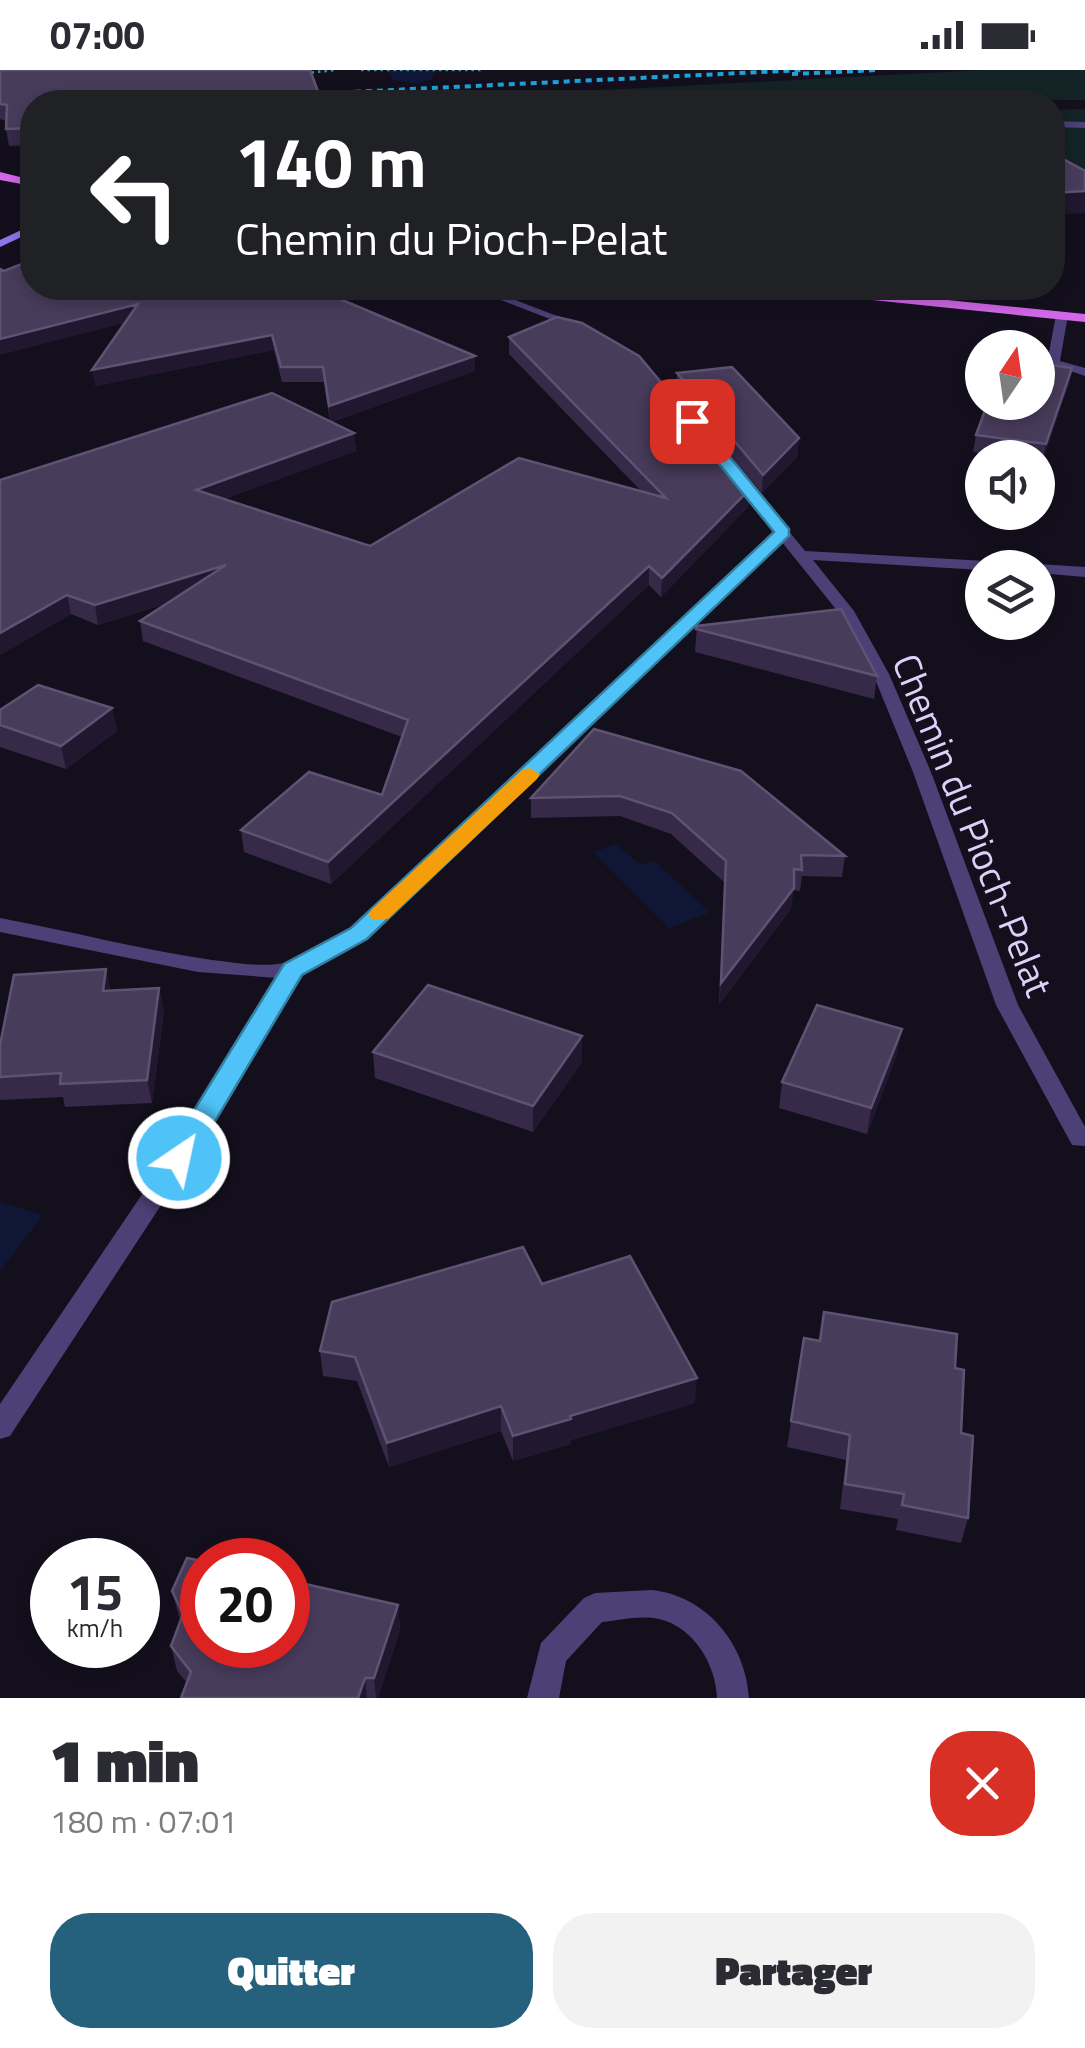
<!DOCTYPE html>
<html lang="fr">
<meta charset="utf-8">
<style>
:root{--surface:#fff;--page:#f2f2f3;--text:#2b2b33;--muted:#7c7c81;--accent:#25617d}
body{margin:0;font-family:"Titillium Web",sans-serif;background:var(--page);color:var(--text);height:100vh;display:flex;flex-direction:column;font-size:38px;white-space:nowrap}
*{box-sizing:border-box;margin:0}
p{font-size:32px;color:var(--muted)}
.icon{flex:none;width:55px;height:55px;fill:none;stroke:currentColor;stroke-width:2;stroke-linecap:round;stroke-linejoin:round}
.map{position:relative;height:1628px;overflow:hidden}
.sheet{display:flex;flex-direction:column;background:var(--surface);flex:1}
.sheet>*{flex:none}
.top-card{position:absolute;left:20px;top:20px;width:1045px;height:210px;border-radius:40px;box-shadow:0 5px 15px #0003;background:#202124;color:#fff;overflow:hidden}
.needle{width:65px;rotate:13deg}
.controls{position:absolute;left:965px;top:260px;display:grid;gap:20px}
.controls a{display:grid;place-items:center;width:90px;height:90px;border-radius:50%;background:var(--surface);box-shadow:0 5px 15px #0003;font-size:50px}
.speed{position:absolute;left:30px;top:1468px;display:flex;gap:20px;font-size:50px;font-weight:700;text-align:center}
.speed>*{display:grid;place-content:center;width:130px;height:130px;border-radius:50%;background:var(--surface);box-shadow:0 5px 15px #0003;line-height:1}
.speed small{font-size:25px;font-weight:400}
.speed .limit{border:15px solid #d22;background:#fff;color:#111}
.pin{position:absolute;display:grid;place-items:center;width:85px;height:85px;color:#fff;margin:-42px;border-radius:20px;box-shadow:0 5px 15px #0006}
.me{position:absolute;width:110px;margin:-55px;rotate:34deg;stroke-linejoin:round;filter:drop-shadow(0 0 8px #0008)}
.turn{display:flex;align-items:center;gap:35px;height:210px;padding:0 50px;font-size:45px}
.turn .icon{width:130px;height:130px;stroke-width:2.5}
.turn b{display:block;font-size:70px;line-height:85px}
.round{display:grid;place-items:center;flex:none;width:105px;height:105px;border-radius:40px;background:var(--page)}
.head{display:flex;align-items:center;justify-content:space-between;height:170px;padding:0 50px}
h1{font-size:60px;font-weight:800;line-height:75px}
.button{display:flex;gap:20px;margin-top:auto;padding:20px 50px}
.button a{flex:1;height:115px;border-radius:40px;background:var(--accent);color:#fff;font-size:40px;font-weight:800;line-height:115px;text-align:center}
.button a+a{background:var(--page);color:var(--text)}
.status{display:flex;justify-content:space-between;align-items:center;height:70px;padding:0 50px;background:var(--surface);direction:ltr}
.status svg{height:28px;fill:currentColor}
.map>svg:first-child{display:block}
.green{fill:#132326}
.water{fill:#0f1636}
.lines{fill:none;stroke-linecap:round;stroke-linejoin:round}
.river{fill:#0f1636;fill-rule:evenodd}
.path{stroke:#3d94a1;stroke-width:2.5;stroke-dasharray:2.5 4;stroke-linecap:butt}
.service{fill:#4c4076;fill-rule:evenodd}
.minor{fill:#4c4076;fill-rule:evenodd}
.secondary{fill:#8f75ec;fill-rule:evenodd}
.primary{fill:#d267ea;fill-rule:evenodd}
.rail{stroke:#1ea2d8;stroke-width:4;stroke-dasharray:6 5;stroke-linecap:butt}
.wall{fill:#362a48}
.shaded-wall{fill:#21172f}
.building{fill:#483c5b;stroke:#5f5374;stroke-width:2.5}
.route{fill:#4fc3f7;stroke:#337fa1;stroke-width:2.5}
.slow{fill:#f59e0b}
.labels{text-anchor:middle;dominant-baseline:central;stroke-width:10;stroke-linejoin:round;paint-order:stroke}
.street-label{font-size:38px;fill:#ddd1f9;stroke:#140f1d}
</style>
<div class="status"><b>07:00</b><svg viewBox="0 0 49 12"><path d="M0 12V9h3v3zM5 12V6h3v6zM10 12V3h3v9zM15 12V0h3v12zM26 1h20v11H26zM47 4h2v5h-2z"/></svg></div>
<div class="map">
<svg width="1085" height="1628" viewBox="0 0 1085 1628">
<rect width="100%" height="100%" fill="#140f1d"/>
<path class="green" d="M982,0h103v30l-688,1z
M1085,39v87l-32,-19 -1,-67z"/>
<path class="water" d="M616,774l25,21 13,-4 56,51 -41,16 -76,-76z
M0,1132l43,13 -43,56z"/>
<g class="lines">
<path class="river" d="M387,0h50l-7,10 -16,4 -20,-4z"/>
<path class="path" d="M361,0h121
M305,3l32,-3"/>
<path class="service" d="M1052,51l33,1v6l-33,-1z
M24,174h8v7l-8,-3z
M872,218h13l-6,3z
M1062,242l6,3 -8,46 25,7v8l-38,-13 9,-48z
M783,458l7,4 -2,3 -383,368 -60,48 -43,22 -82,142 -210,321 -10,3v-35l204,-301 74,-125 -80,-6 -198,-40v-14c71,13 141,32 212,42 25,3 52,8 77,2 38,-9 73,-43 102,-67l387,-366z"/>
<path class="minor" d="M470,218h14l102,39 -10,2z
M728,399h10l67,82 217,12 7,5h-47v2l-169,-10 41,51 35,63 42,98 87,233 67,122v19l-13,-1 -76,-140 -83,-233 -40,-98 -34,-61 -111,-138z
M1038,494l47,3v10l-47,-4v-5h-7z
M651,1520c55,5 95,54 98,108h-32c-1,-33 -23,-71 -58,-79 -18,-4 -39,1 -57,3l-36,39 -7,37h-32l14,-55 43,-45 11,-5z"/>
<path class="secondary" d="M32,155v7l-32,15v-7z"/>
<path class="primary" d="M0,102l32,8v6l-32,-6z
M787,218h43l255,26v8l-291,-30z"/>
<path class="rail" d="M792,4l85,-4
M289,25l514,-25"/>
</g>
<path class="wall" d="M0,0l32,32v43l-23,1 -3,-17v-8l-6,-2z
M4,201l471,85v15l-144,51 23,11 2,18 -132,48 146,47 271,-55 -132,-137v-17l241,152 -2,18 -87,90 -12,-12 -318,299 -87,-32 -3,-22 141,-35 20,-58 -259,-96 -3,-20 28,-18 -70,22 -27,-11 -71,41v-175l330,-59 -6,-39h-42l-8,-32 -179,36 30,-63z
M677,303l122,65 -2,19 -35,36 -86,-102z
M1069,314l-27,78 -4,-1v-3h-26l-39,-6 3,-17z
M697,556l180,50 -3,23 -179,-47z
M112,638l5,23 -51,38 -66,-22v-37z
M594,659l251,127 -3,21 -40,-1 -2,15 -7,-1 -2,19 -72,96 5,-123 -53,-48 -51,-18 -89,2v-20z
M159,918l5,23 -12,92 -87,4 -2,-10 -63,3v-23l110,-87z
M582,966v26l-49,70 -158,-54 -2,-26z
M897,984l-30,80 -88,-26 3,-26z
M542,1214l153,119 -124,37v4l-58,17 -12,-30 -112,36 -32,-86 -34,-5 -3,-25z
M824,1242l131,56 13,150 -7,25 -65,-13 2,-11 -58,-10 6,-49 -59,-13 4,-26 29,-80z
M172,1521l226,14 2,25 -22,68h-197l6,-15 -10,-12 -6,-25 9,-26z"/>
<path class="shaded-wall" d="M1085,121v22l-33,2v-22z
M138,234l2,15 -140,36v-16z
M272,265l2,15 -179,36 -3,-16z
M475,286v15l-145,51 -1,-16z
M1072,298l-3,16 -27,78 4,-18z
M354,363l2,18 -157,57 -3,-18z
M799,368l-2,19 -35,36 1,-18z
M750,419l-2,18 -87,90 1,-19z
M226,495l2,19 -130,41 -3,-20z
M649,496v19l-318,299 -3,-22z
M67,525l4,19 -71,41v-22z
M112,638l5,23 -51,38 -5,-23z
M794,818l-3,21 -72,96 2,-22z
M106,899l5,23 -8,-1z
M159,918l5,23 -12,92 -5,-23z
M902,959l-5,25 -30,80 4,-26z
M582,966v26l-49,70v-26z
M697,1308l-2,25 -124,37v4l-58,17v-25l57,-20z
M501,1336v25l-112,36 -2,-24z
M398,1535l2,25 -22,68h-2l-2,-20z
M365,1608l2,20h-9z"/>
<path class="building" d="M0,0h310l12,32h-290v26l-26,1 1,-24 -7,-1z
M1052,83l33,18v20l-33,2z
M32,190v28h282l161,68 -146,50 -6,-39h-42l-9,-32 -180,35 46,-66 -138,35v-70l4,2z
M557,247l25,6 57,33 111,133 -88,89 -13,-12 -321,296 -87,-32 68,-58 73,23 26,-75 -268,-99 86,-56 -131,40 -28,-10 -67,38v-153l272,-87 82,40 -158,57 174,56 149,-88 147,40 -157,-161z
M1038,293l34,5 -26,76 -70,-9 12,-33h50z
M732,297l67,71 -36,37 -86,-102z
M841,539l36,67 -181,-47 1,-3z
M38,615l74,23 -51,38 -61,-21v-15z
M594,659l147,42 104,85 -44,-1 1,15 -8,-1v19l-73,95 5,-122 -54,-48 -52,-17 -89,2z
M106,899l-3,22 56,-3 -12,92 -87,4 1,-11 -61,4v-32l14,-70z
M428,915l154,51 -49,70 -160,-54z
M817,935l85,24 -31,79 -89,-26z
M523,1177l19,37 88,-28 67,122 -127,38 1,3 -58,17 -12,-30 -114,37 -32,-86 -35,-6 12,-49z
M824,1242l133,22 -2,34 9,2 -3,63 12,3 -5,82 -66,-13 2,-11 -59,-10 5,-49 -59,-14 13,-83 16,3z
M187,1488l15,3v84h86v-65l110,25 -24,73h-9l-7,20h-177l10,-26 -20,-26 12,-32 -11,-23z"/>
<path class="route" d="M692,347l6,1 91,111v7l-422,403 -65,36 -113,190h-20l-4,-7 4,-7 115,-187 67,-36 423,-396 -87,-108 -2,-3z"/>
<path class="slow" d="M529,698l11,6 -3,5 -149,140h-16l-4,-5 4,-5 150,-139z"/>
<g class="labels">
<g class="street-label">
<text transform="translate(973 755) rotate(68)">Chemin du Pioch-Pelat</text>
</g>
</g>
</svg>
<div class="controls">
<a><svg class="needle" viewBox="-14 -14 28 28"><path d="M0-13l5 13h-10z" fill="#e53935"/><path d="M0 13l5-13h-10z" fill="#7c7c81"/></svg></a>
<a><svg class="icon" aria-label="sound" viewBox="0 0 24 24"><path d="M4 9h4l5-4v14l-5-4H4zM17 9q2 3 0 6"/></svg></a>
<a><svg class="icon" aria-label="layers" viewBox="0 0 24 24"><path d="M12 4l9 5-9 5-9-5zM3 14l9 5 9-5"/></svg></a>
</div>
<div class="speed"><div>15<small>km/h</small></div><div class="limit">20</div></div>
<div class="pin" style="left:692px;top:351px;background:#d93025"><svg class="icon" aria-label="arrive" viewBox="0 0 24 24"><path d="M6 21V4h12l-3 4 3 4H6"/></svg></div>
<svg class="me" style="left:179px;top:1088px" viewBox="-20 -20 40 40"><circle r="17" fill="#4fc3f7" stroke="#fff" stroke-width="3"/><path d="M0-11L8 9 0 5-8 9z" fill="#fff"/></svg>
<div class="top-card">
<div class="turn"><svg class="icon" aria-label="left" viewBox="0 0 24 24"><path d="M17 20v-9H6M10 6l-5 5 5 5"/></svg><div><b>140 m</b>Chemin du Pioch-Pelat</div></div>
</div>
</div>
<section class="sheet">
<div class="head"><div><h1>1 min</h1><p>180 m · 07:01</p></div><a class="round" style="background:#d93025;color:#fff"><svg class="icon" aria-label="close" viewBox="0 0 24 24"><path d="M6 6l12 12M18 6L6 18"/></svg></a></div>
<div class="button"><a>Quitter</a><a>Partager</a></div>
</section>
